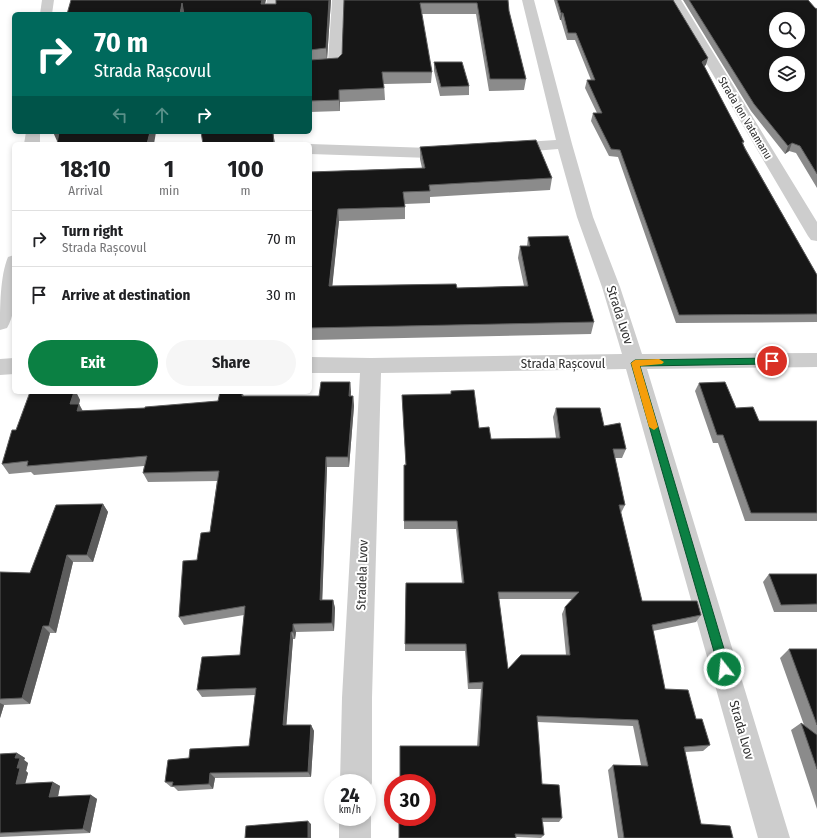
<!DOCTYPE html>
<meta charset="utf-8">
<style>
:root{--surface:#fff;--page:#f6f6f6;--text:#202124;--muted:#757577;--line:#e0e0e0;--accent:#0b8043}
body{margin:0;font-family:"Fira Sans Condensed",sans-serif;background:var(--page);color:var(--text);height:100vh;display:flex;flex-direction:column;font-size:15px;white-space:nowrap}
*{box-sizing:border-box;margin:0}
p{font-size:13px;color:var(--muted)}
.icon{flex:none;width:22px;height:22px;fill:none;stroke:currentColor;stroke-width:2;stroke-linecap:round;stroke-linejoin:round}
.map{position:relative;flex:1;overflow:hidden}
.side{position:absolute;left:12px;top:142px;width:300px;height:252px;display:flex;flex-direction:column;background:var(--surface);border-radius:6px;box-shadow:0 2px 6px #0003}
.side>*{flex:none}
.banner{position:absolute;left:12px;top:12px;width:300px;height:122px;border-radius:6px;box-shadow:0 2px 6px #0003;background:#00695c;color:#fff;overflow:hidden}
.controls{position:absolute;left:769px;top:12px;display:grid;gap:8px}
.controls a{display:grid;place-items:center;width:36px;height:36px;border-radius:50%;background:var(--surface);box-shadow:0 2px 6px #0003;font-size:20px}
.speed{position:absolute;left:324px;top:774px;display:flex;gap:8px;font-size:20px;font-weight:700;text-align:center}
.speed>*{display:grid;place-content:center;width:52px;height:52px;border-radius:50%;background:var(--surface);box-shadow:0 2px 6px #0003;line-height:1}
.speed small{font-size:10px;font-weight:400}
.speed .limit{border:6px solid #d22;background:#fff;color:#111}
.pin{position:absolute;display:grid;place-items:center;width:34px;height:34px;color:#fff;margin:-17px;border:2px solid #fff;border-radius:50%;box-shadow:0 1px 4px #0007}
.me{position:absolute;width:44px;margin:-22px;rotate:344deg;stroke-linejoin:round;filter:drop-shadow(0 0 3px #0008)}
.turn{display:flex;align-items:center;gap:14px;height:84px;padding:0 16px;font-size:18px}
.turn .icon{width:52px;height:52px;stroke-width:2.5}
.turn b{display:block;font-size:28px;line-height:34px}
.lanes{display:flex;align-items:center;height:38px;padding:0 16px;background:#0003;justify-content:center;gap:20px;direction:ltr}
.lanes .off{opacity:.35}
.eta{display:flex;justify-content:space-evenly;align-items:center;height:68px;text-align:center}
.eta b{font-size:24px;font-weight:700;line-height:28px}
.cta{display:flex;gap:8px;margin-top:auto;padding:8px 16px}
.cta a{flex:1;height:46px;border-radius:24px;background:var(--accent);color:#fff;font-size:16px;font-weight:700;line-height:46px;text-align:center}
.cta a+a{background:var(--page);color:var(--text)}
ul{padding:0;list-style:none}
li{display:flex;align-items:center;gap:12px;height:56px;padding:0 16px;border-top:1px solid var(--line)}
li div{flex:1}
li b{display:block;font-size:15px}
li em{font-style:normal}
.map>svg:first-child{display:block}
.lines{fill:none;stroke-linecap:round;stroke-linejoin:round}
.minor{fill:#cdcdcd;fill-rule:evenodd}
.wall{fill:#8b8b8b;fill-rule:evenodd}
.shaded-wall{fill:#5d5d5d}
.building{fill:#171717;stroke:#5d5d5d;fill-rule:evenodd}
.route{fill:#0b8043;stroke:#07532c}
.slow{fill:#f59e0b}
.labels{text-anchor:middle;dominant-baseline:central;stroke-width:4;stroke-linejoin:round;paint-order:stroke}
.far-street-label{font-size:11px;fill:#303030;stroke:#fff}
.street-label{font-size:13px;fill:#303030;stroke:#fff}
</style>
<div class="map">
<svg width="817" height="838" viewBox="0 0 817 838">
<rect width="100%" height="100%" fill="#fff"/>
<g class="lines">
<path class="minor" d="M42,0h12l-2,14h-12z
M267,0h12l-3,14h-12z
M332,0h12l-3,65 -2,3 -29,2v-8l18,-1z
M522,0h12l38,144 21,73 27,70 22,67 175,-1v14l-170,2 143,469h-32l-132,-469 -245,4 -9,325v85l-5,11v-11h-27l2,-85 18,-325h-50v-16l61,1 251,-4 -20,-67 -25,-70 -19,-68 -48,4 -5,-2 -3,-3 3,-3 5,-2 46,-3z
M669,0h12l136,222v19l-6,-1 -3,-4z
M26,132h14v12h-16z
M310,144l120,4 19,-1 5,2 3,3 -3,3 -24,3 -120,-4z
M14,255c0,23 5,53 -7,73l-7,2c0,-22 0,-54 8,-73z
M14,358v16l-14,1v-16z
M367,807l4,10v21h-32v-21h28z"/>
</g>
<path class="wall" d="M331,0l-4,59 11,-1 4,-4 2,-54h164l1,11 17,68 -2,11 -35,1 -13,-77h-55l11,58 -1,11 -47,1 1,16 -45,2v9l-30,1v-98l-45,-10h11z
M554,0h119l33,65 -2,1 40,76 -1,2 74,131v47l-141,1 -58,-166 -9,-1 -18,-35 2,-8h4l-12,-25 2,-8h4l-16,-40h-8l-6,-20h-1z
M683,0h125l7,8 2,1v179l-21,-35 -7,-2 -4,3 -34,-43z
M434,62l35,24v9l-29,1 -6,-25z
M420,147l132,31 -2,12 -120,7v6l-25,1v15l-66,2 -7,65 125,2 67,-2 -6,-28 2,-12h7l1,-9 66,85 -3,12 -281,6v-168l112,-4 -2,-9z
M350,382l1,14h2l1,10 -5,61h-22l-5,133h11l2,8 -1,23 -38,1 -1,7h-2l-7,86h25l3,6 -3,46 -96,1 -2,11 -35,2 -4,-4h-3l-6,-5 24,-24 60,-12 6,-51 -53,2 -5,-7 43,-35 4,-40 -60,10 -5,-8 18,-57 13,-28 7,-51 -69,1 -5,-9 1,-7 -110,9 -3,-3 -22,2 -7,-10 14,-34 58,-38h2l4,8 -1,4 4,7 62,-3 73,-7 24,-9 2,4h75z
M699,383l37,25 23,13h58v100h-72l-27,-78h-5l-18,-52z
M451,391l28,37 12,11 65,-1 -3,-21 3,-9 48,18 22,23 -4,9h-7l10,47 -4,8 21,88 59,14 -5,7 -43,9 12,58 31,30 14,26 -7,6 -18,1 16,72 32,14h-115l-10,-68 5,-5h28l-8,-39 -96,-4 5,62 20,34 -3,4h-16l1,13 -3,3 -25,-1 -39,-91 4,-57h-13l-3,-38h-60l1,-68h56l-6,-54h-52v-64h2l-4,-70h49zM499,599h73l-7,8 -3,7 4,41 -58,14z
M103,504l5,8 -15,50h-20l-17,71h-6l-20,71 -26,1 -4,13v-146l30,1z
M769,574h48v38h-43l-11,-30z
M789,649h28v160l-26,-79 10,-7 3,2 -24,-67z
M17,753l8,5 -1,2 4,3 -2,8 2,2 -3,10 28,-1 7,4 -2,11 33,-2 6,4 -7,34 -90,4v-83z"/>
<path class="shaded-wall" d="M262,0h4l-3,14 -2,-10z
M329,0h2l-4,60 -1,-12z
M182,3l3,11h-5z
M561,13h2l-2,7h-1z
M708,58l-2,7 -7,4 3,-7z
M339,90l1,12v9l-1,-11z
M53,132h9l3,8 -8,1z
M150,132h6l-2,12h-7z
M273,132l2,12h-1z
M792,143l-3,8 -4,3 3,-8z
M338,209l1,12 -8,78 -2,-13z
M350,382l1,10 -1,14 -1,-10z
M74,392h2l4,8 -1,4 5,10 -2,7 -12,-17z
M353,396l1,10 -5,61 -1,-10z
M326,457l1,10 -5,141 -2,-8z
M103,504l5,8 -15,50 -6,-7z
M67,555l6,7 -17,71 -7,-7z
M333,600l2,8 -1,23 -2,-8z
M293,624l3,8 -1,7 -2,-7z
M43,626l7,7 -20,71 -8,-6z
M291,632l2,7 -7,92 -3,-6z
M0,703l4,2 -4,13z
M311,725l3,6 -3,46 -3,-5z
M17,753l8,5 -1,2 4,3 -2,8 2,2 -4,15 -8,-4 1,-16 -2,-10z
M210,773l5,5 -2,11 -4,-5z
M53,782l7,4 -3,15 -8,-4z
M91,795l6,4 -7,34 -7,-4z
M308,821l3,3v14h-3z"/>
<path class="building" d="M71,0h191l-1,4h15v-4h53l-3,48 -16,2v-36h-126l-2,-11 -2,11h-113z
M344,0h164l1,11 17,68h-36l-13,-76h-57l12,69h-50l2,16 -45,2v10l-29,1v-41l28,-2 4,-4z
M557,0h116l35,58 -6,4 42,80h-2l3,7 72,126v39l-138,1 -59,-165 -9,-1 -18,-36h9l-15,-33h8l-19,-47h-8l-5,-20h-2z
M689,0h119l7,8 2,1v165l-17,-28 -8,-3 -4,3 -34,-42zM776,19h22v22h-22zM776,63h22v22h-22z
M434,62h28l7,24 -28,1z
M59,132h91l-3,12h-90z
M201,132h72l1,12h-71z
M536,140l16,38 -123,7 1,6 -27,1 2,15 -67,2 -9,77 127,-2 1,4 71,-2 -8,-40h10l-2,-9 40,-1 26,86 -284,6v-156l115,-4 -5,-21z
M321,382h29l-1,14h4l-5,61h-22l-6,143h13l-1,23 -39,1v8h-2l-8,93h28l-3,47 -98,1 -1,11 -37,2 1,-4h-8l3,-22 21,-2 1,-9 59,-3 7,-58 -59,2 5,-33 38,-2 5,-49 -66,11 4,-56 14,-1 4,-27 9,-1 9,-61 -76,2 4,-17 -120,10 1,-5 -26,3 10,-34h4l14,-38h44l-4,12h9l-2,7 68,-3v-1l73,-6 2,-9h22v4h77z
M725,382l11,26 17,-1 6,14h58v92h-66l-28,-78h-6l-18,-52z
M474,390l5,38 10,-1 2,12 69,-1 -4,-30h44l4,18 16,-3 6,26h-13l12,56h-6l23,96h55l4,14 -49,10 13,64 23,1 8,29h6l8,26 -26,2 17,77 29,2 3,12h-109l-11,-73 35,1 -10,-46 -101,-4 5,68 17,1 3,33h-20l2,17 -29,-1 1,4h-117v-21h28v-34h-27v-37h79l4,-64 -14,1 -3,-39h-61l1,-61h58l-7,-62h-53v-56h2l-4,-70 49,-1v-3zM498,592h81l-14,15 5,48h-49l-13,14z
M103,504l-16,51h-20l-18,71h-6l-21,72 -22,1v-127l30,1 26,-68z
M769,574h48v30l-36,1z
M789,649h28v76z
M801,723l16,12v34z
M17,753l-2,5h5l-3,10h3l-4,16 37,-2 -4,15 42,-2 -8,34 -83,4v-79z
M308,821v17h-63l1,-12z"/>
<path class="route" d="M772,358l4,3 -4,3 -132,2 90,303 -1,4 -5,2 -4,-2 -1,-4 -88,-306 4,-3z"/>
<path class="slow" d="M659,359l5,3 -2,2 -22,2 18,61 -4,3 -5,-3 -18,-64 4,-3z"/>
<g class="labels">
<g class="far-street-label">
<text transform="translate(745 118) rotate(59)">Strada Ion Vatamanu</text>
</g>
<g class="street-label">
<text transform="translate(620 315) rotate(72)">Strada Lvov</text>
<text x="563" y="363">Strada Rașcovul</text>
<text transform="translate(362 575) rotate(-88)">Stradela Lvov</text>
<text transform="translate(742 730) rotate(74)">Strada Lvov</text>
</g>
</g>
</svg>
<div class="controls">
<a><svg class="icon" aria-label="search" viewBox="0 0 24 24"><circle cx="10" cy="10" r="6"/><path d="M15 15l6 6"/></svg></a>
<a><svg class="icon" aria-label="layers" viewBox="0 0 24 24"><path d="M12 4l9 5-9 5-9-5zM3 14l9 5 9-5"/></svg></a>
</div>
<div class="speed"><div>24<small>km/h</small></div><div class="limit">30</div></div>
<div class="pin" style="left:772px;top:361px;background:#d93025"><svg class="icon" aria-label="arrive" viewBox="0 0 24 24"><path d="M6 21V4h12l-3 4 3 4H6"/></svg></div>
<svg class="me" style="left:724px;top:669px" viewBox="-20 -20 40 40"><circle r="17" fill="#0b8043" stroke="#fff" stroke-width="3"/><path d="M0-11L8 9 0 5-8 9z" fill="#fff"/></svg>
<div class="banner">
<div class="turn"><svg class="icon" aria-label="right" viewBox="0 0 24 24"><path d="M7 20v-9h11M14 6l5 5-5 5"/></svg><div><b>70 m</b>Strada Rașcovul</div></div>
<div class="lanes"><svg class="icon off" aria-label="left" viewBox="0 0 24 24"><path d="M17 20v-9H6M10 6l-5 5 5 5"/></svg><svg class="icon off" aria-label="ahead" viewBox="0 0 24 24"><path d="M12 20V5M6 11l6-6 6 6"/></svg><svg class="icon" aria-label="right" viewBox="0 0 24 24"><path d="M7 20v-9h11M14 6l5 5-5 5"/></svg></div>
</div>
<section class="side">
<div class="eta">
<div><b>18:10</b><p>Arrival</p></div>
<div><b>1</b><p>min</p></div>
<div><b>100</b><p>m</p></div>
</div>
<ul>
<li><svg class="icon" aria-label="right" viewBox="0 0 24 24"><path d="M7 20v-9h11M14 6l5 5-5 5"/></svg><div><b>Turn right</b><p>Strada Rașcovul</p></div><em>70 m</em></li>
<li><svg class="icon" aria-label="arrive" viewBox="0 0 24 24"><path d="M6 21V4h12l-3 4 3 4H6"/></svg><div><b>Arrive at destination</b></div><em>30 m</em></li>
</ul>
<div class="cta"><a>Exit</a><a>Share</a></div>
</section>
</div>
